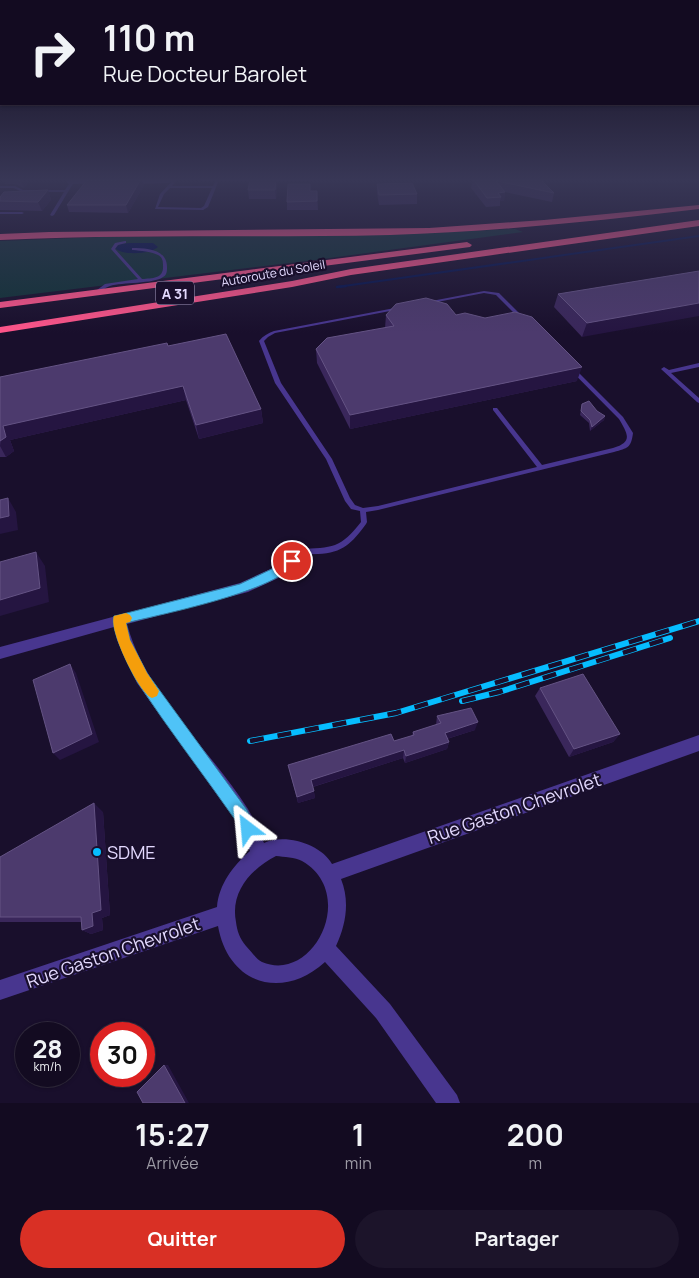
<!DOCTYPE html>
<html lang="fr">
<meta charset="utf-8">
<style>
:root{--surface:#130b21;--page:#1c142a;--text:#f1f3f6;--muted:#9d9ba5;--line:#322b3f;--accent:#d93025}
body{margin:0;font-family:Manrope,sans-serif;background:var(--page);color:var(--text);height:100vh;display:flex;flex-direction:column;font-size:19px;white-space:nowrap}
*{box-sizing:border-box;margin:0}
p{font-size:16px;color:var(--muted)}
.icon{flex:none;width:28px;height:28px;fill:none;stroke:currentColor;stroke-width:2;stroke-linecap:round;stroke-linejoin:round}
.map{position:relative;height:1103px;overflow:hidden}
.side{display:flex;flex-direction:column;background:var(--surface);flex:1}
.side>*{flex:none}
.guide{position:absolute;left:0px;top:0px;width:700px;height:105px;box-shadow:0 1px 4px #0004,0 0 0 1px var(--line);background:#130b21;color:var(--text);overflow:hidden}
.speed{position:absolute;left:15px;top:1022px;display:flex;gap:10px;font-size:25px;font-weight:700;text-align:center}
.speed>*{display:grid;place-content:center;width:65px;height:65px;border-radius:50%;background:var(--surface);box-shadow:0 1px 4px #0004,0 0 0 1px var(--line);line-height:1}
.speed small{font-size:12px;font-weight:400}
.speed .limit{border:8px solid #d22;background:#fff;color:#111}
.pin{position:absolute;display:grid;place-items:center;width:42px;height:42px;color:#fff;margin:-21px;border:2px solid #fff;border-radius:50%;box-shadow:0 1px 5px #0007}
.me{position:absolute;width:55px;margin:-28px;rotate:331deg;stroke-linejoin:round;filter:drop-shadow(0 0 4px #0008)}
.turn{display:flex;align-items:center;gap:18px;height:105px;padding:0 20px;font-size:22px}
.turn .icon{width:65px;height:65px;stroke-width:2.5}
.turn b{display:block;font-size:35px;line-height:42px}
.eta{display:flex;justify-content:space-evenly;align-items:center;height:85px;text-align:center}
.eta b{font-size:30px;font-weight:700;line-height:35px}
.action{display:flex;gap:10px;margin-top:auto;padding:10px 20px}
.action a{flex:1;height:58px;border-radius:30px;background:var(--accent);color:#fff;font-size:20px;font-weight:700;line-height:58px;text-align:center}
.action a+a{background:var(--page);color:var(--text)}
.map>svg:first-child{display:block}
.green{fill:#113237}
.water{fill:#06144e}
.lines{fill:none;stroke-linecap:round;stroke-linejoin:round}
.stream-far1{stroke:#06144e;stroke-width:2}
.stream{stroke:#06144e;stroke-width:2.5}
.lane{fill:#48368f;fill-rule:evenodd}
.street{fill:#48368f;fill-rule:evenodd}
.highway{fill:#ff558a;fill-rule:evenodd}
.rail-casing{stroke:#06bdff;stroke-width:6}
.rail{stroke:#190f2c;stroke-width:4.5;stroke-dasharray:14;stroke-linecap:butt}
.wall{fill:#3a275b}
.shaded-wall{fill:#251541}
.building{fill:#4c3a6d;stroke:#645384}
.route{fill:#4fc3f7;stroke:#337fa1}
.slow{fill:#f59e0b}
.poi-dot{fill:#06bdff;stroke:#190f2c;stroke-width:2}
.labels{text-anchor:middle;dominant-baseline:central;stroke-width:4.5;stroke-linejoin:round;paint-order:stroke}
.far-street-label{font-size:12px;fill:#e4daff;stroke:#190f2c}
.shield{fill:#190f2c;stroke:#a79dc0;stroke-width:1}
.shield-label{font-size:14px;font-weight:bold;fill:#e4daff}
.near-street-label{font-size:18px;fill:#e4daff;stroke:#190f2c}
.near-poi-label{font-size:18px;fill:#e4daff;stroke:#190f2c;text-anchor:start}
</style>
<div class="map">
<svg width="699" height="1103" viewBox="0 0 699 1103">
<rect width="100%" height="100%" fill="#190f2c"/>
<path class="green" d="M515,229l8,3 -208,28 -315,38v-57l101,-4 279,-2z"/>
<path class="water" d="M130,243h23l5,4c-7,7 -36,9 -43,1l5,-4z"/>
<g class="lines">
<path class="stream-far1" d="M337,287l362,-51"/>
<path class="stream" d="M337,287l9,-1"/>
<path class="lane" d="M174,179h4l-6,7h41l3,-7 3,1 -11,27 -5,3 -48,-1 5,-15zM170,188h42l-8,18 -3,2 -43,-1 6,-13z
M71,181l3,1 -20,33 -2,1 -2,-1 14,-23h-42l-8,-4h-14v-2h15l8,4h42z
M0,212h22l2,1 -2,1h-22z
M125,241h1v2l-8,2 -3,4 27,30c11,-1 22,0 21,-14 0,-5 -1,-8 -5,-10 -8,-4 -17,-4 -25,-5h-1v-2c14,0 35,1 35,19 0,4 0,8 -4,10 -9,7 -41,5 -53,9 -7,2 -10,8 -17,9v-2l12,-9 33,-5 -27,-30 4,-6z
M484,291l15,2 124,124 10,16c-2,15 -5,15 -19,19l-236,58 -12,2 1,10 -1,2c-14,19 -23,29 -48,30 -7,0 -14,1 -20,0l-1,-2 1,-2 2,-1c32,-1 41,-1 61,-27l-1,-11 -9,-2 -6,-8 -19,-42 -51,-76 -16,-42c4,-5 9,-8 15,-10zM484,293l12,2 123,124c8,14 15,23 -6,29l-71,17 -45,-57h-4v2l44,57 -159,39 -15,2 -8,-3 -5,-7 -18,-39 -51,-76 -17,-42 4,-4 7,-4z
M699,363v4l-28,6 28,25v5l-2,-1 -36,-33 3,-2 5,3z"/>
<path class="street" d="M181,179l-13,4 -41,1 -3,-2 3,-2z
M198,179h115l-3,2h-109z
M102,180l2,1v2l-35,1 -3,-2 3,-2z
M300,547l4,2 2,3 -2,3 -19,20 -37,17 -121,32c18,69 83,125 121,185 6,10 11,23 16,34 21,-10 57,1 68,21l367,-129v16l-358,128c9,22 5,46 -5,67l54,58 67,91 3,8h-24l-60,-85 -51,-56c-43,39 -97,22 -107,-36l-218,74v-20l217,-73c2,-23 16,-41 33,-56l-14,-30 -99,-138 -20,-43 -3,-13 -114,32v-12l240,-64 35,-16 21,-18zM276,856c8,1 19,1 26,5 56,32 12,123 -40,101 -6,-3 -11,-11 -16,-16 -6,-7 -9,-15 -10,-24 -6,-30 15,-53 40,-66z"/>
<path class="highway" d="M699,205v4c-103,12 -206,23 -309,26 -130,3 -260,-1 -390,5v-6l49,-2 380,-4 115,-8z
M699,220v6l-348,49 -59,12 -292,46v-6l292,-46 59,-12z
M467,242l5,3 -2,2 -470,61v-6z"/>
<g class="rail-casing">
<path id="rail" d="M462,701l37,-9 171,-54
M250,741l146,-28 303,-92"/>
</g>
<use href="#rail" class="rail"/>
</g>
<path class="wall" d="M3,179h27l-6,9 -9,-4h-10z
M473,179h8l73,14 -2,9 -47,-10 -1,9h-4v5l-14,1 -15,-19z
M277,183l-1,16h-27l-1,-9z
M377,184l40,10v10l-38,1 -2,-12z
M144,185l-16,28 -59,-1 -2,-7z
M48,190l3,10 -9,11 -42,-1v-13z
M311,191h6l1,19h-31v-8z
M699,271l-117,66 -28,-30 4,-13z
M386,315h70l121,66 -227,48 -33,-66 -1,-14 69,-21z
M168,346l93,63 2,14 -64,16 -13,-39 -176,40 4,11 -8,6h-6v-80z
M582,404l23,12 -1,4 -14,11 -1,-8 -9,-8z
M540,688l80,46 -7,8 -44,15 -34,-61z
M437,716l38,14 -28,9 2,3 -2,7 -42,14 -2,-5 -90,29 2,11 -17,5 -10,-38 106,-24 18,-5 1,-4 23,-7z
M103,812l7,103 -8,3 1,12 -12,4 -9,-4 -1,-8h-81v-65z"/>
<path class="shaded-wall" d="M24,179h6l-6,9 -3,-6z
M141,179l3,6 -16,28 -2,-8z
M276,179h1v4l-1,16 -1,-9z
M48,190l3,10 -9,11 -4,-9z
M505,192l-1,9h-4l1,-4 -3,-4z
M699,303v13l-117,21 5,-14z
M582,367l-5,14 -227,48v-14z
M183,386l3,14 -176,40 4,11 -8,6 -6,-11 3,-20z
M261,409l2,14 -64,16 -3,-14z
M605,416l-1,4 -14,11 2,-4z
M8,498l8,14 2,18 -18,4v-16z
M36,552l9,14 4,36 -49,14v-16z
M70,664l6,9 23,69 -39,18 -7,-7z
M478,722l-3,8 -32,10 2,-7z
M620,734l-7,8 -44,15 5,-8z
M449,742l-2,7 -42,14 1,-7z
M404,750l-1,8 -91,29 -1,-7z
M314,791l1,7 -17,5 -1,-6z
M94,803l9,9 7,103 -8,3 1,12 -12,4 -9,-4 10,-17z
M164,1065h4l21,38h-4z"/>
<path class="building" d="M14,179h10l-3,3z
M122,179h19l-15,26h-59l20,-25 34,1z
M250,179h26l-1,11h-27z
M473,179h67l14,14 -58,-12 9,11 -7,1 3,4 -14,1z
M412,183l5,11 -38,1 -2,-11z
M288,184h22v7h7v10l-30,1z
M48,190l-10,12 -38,-1v-4l4,-5z
M699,271v32l-112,20 -29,-29z
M426,298l21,6 9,11 9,-2 20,5 30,-6 17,5 50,50 -232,48 -34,-66 11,-11 67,-12 -8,-11 10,-11z
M226,334l35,75 -65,16 -13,-39 -180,40 3,11 -6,4v-64l167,-34 1,3z
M589,401l8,10 8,5 -13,11 -2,-7 -9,-9 1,-7z
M8,498l1,18 -9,2v-18z
M36,552l4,36 -40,12v-38z
M70,664l22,70 -39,19 -20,-73z
M583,674l37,60 -46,15 -34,-61z
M471,708l7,14 -33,11 4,9 -43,14 -2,-6 -93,30 3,11 -17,6 -9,-32 103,-31 3,7 20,-6 -1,-3 28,-9 -4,-7z
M94,803l7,107 -9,3 1,13 -11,4 -1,-13h-81v-60z
M164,1065l21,38h-42l-6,-11z"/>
<linearGradient id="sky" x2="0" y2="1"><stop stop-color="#0e0818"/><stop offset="0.54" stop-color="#383756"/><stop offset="1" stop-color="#383756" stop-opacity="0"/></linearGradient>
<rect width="699" height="333" fill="url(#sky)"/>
<path class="route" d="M292,556l5,5c-17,30 -135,53 -171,62l4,17 17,33 100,137 9,19 -2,6 -6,2 -5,-2 -7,-14c-32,-46 -67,-91 -98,-138 -7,-11 -29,-55 -24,-67l5,-1 121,-31 36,-17z"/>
<path class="slow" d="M126,613l4,2 2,3 -2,4 -4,1 4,17 17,33 12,18 -2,5 -5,2c-13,-5 -44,-69 -38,-82z"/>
<circle class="poi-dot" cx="97" cy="852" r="5"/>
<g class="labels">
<g class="far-street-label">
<text transform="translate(273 273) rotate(-10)">Autoroute du Soleil</text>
</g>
<rect class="shield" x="156" y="281.5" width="38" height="23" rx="4"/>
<g class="shield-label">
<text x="175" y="293">A 31</text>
</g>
<g class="near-street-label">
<text transform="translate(514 808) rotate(-19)">Rue Gaston Chevrolet</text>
<text transform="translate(113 952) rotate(-19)">Rue Gaston Chevrolet</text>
</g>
<g class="near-poi-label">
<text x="107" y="852">SDME</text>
</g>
</g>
</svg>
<div class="speed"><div>28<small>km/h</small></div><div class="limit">30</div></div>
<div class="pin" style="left:292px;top:561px;background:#d93025"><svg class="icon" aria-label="arrive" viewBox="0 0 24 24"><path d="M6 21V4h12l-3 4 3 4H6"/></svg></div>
<svg class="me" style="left:248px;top:829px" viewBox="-20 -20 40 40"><path d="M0-17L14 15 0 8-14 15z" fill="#4fc3f7" stroke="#fff" stroke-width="4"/></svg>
<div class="guide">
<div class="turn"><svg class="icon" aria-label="right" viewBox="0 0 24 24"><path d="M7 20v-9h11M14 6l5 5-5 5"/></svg><div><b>110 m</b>Rue Docteur Barolet</div></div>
</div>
</div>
<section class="side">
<div class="eta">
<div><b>15:27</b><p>Arrivée</p></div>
<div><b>1</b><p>min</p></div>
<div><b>200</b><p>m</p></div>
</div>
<div class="action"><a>Quitter</a><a>Partager</a></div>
</section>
